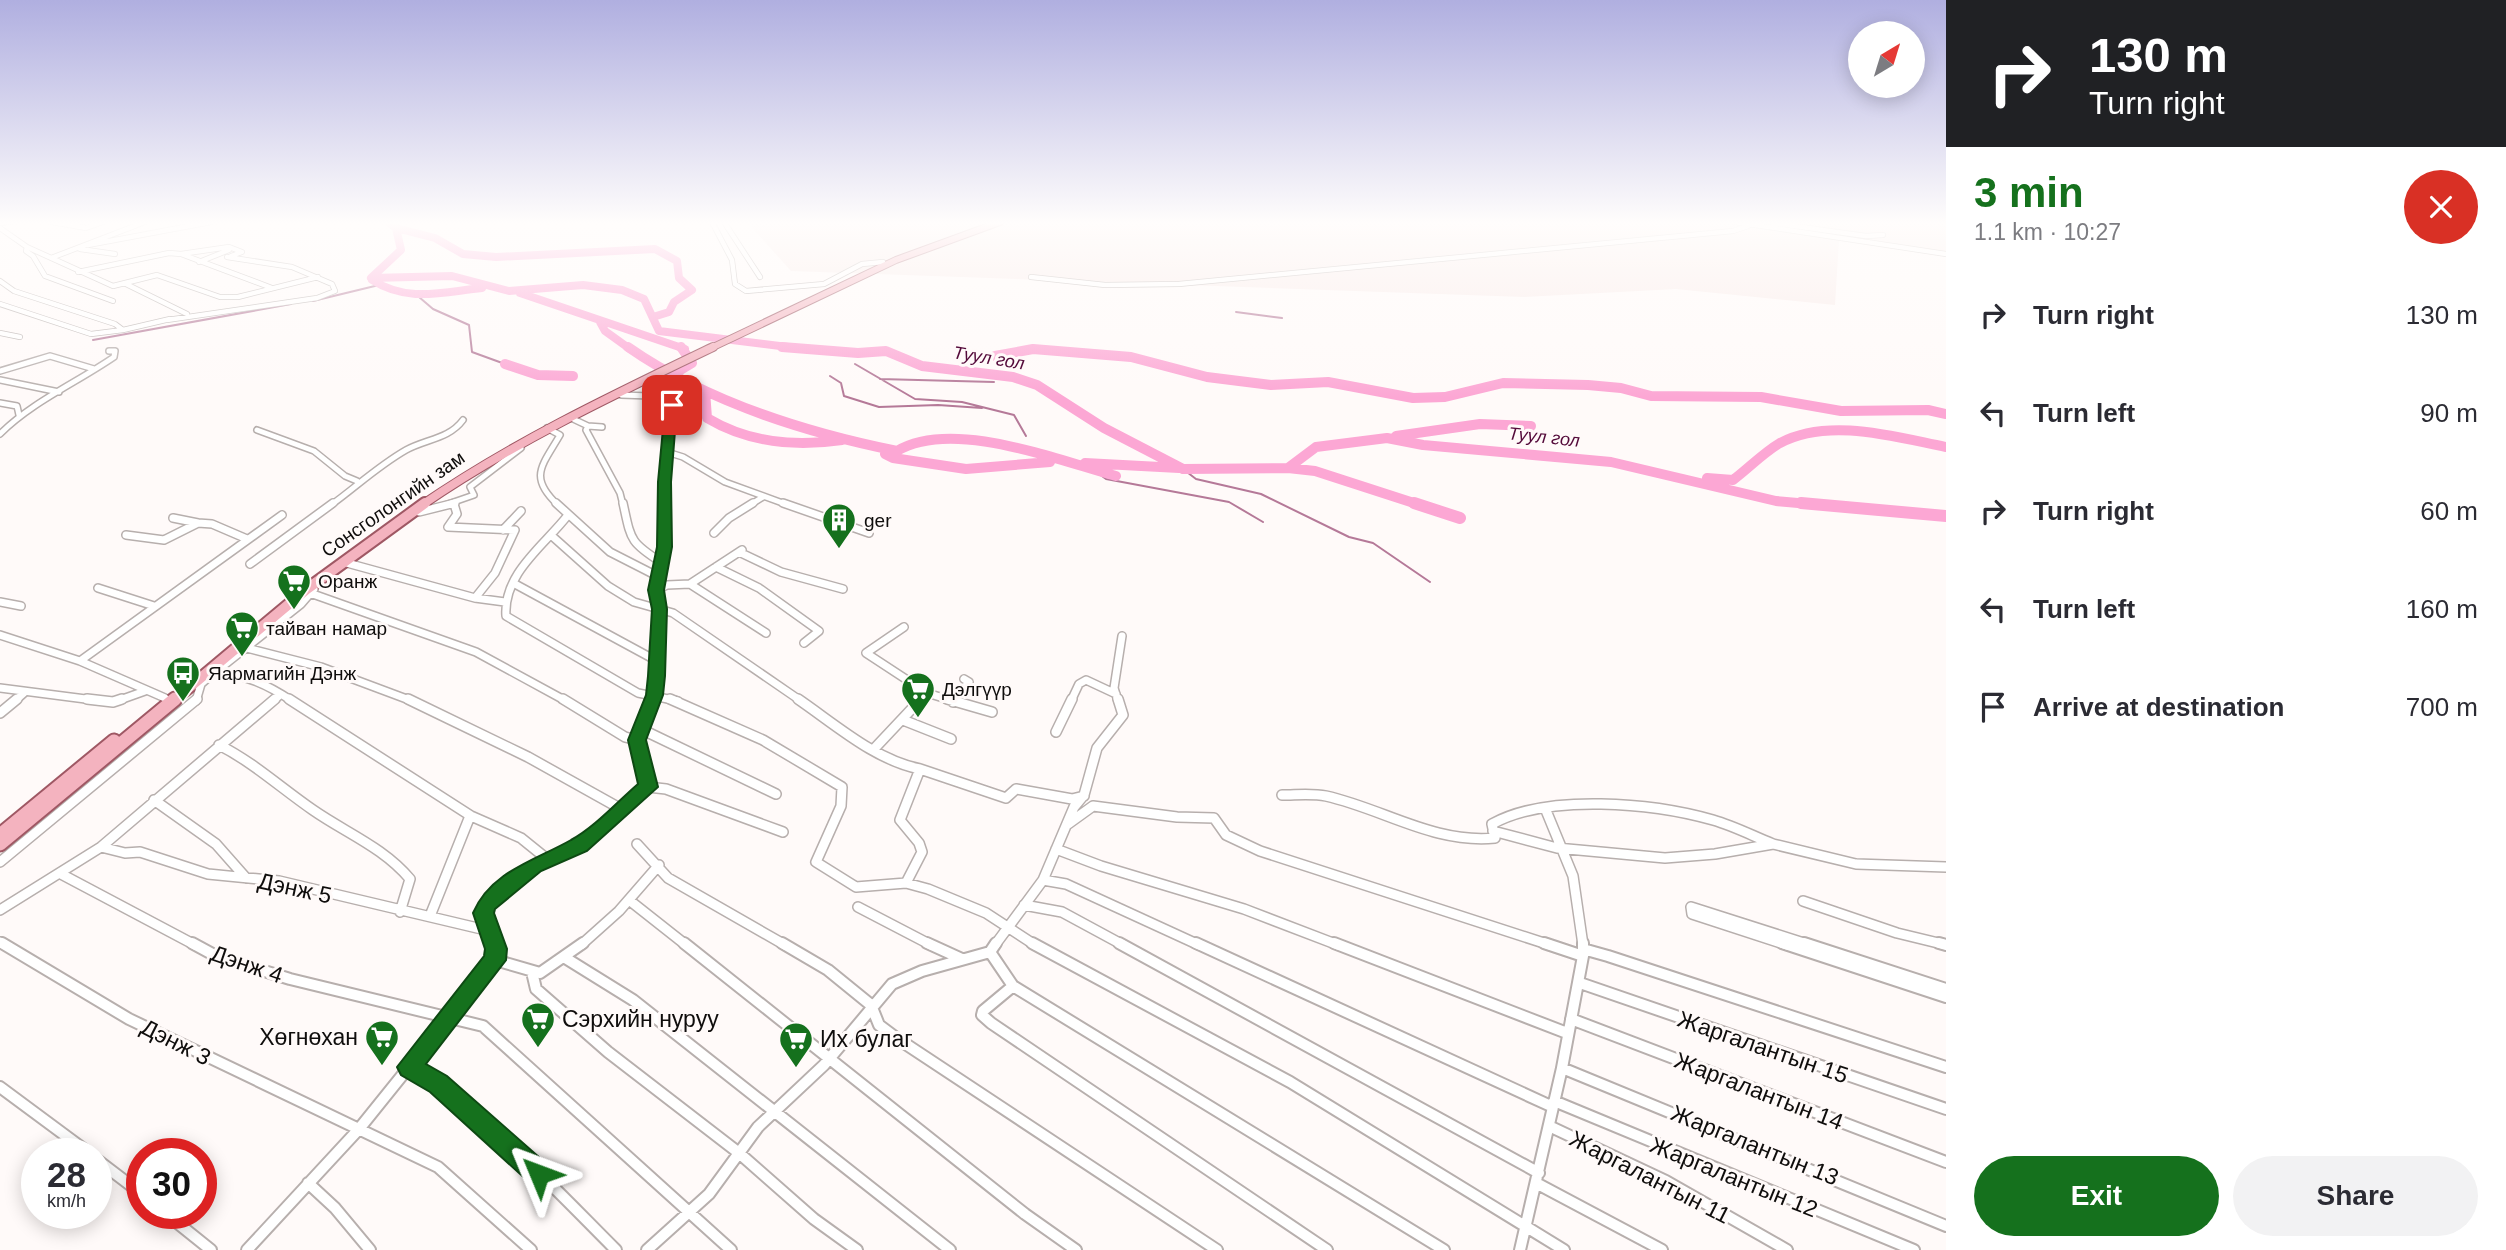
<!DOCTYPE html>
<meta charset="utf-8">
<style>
:root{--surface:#fff;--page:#f2f2f3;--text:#2b2b33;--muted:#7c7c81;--accent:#15711d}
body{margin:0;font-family:Arial,sans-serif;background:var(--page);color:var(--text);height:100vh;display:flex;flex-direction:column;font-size:26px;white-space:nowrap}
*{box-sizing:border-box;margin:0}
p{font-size:23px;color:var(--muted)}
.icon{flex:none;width:38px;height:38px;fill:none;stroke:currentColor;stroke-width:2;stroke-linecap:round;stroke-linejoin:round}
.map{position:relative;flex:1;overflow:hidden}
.drawer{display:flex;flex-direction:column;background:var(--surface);width:560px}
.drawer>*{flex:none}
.guide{background:#202124;color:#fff;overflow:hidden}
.needle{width:46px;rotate:38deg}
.controls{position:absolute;left:1848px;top:21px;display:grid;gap:14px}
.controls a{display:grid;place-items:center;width:77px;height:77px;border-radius:50%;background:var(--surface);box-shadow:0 4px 18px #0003;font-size:35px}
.speed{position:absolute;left:21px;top:1138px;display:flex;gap:14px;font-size:35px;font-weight:700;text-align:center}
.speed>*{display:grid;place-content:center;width:91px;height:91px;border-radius:50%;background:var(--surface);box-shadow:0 4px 18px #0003;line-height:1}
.speed small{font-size:18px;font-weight:400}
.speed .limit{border:10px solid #d22;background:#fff;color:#111}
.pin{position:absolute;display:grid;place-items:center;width:60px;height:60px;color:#fff;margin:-30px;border-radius:14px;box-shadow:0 4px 10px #0006}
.me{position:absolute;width:77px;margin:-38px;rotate:314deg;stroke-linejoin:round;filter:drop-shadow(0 0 5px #0008)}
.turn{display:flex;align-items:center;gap:24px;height:147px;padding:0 28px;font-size:32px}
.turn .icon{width:91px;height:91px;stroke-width:2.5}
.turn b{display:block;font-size:49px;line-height:60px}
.round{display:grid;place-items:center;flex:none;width:74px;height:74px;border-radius:37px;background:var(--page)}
.summary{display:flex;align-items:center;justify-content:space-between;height:119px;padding:0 28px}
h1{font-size:42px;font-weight:800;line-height:52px;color:var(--accent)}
.cta{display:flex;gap:14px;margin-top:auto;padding:14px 28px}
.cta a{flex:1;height:80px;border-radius:42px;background:var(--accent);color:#fff;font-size:28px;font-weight:800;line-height:80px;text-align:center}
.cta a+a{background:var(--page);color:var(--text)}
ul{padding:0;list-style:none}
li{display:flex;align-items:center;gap:21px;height:98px;padding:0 28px}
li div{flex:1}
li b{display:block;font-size:26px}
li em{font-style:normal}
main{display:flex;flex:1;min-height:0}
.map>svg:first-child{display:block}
.built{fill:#f9ebe9}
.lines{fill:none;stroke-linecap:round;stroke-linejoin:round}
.stream{stroke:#b57998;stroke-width:2}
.river-far2{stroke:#fca7d4;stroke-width:8}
.river-far1{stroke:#fca7d4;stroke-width:10}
.river{stroke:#fca7d4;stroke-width:12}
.minor-far4-casing{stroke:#b7afad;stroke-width:6}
.minor-far3-casing{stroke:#b7afad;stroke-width:8}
.minor-far2-casing{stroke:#b7afad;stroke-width:10}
.minor-far1-casing{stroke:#b7afad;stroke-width:12}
.minor-casing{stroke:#b7afad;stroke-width:14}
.primary-far3-casing{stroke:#9f5864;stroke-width:8}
.primary-far2-casing{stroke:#9f5864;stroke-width:10}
.primary-far1-casing{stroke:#9f5864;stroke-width:14}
.primary-casing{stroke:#9f5864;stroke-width:17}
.minor-far4{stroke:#fff;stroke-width:4.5}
.minor-far3{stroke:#fff;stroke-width:5}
.minor-far2{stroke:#fff;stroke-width:7}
.minor-far1{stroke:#fff;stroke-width:9}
.minor{stroke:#fff;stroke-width:10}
.primary-far3{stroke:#f4b3bf;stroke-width:6}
.primary-far2{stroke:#f4b3bf;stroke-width:8}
.primary-far1{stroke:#f4b3bf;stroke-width:10}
.primary{stroke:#f4b3bf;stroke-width:13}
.route{fill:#15711d;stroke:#0e4913;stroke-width:2}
.labels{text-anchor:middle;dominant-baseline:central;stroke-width:6;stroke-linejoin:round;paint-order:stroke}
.far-water-label{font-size:18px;font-style:italic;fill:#540a3a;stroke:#fffaf9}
.street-label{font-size:19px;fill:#0f0d0c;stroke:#fffaf9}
.poi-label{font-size:19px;fill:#0f0d0c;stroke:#fffaf9;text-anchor:start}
.near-street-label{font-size:23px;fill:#0f0d0c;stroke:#fffaf9}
.near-poi-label{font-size:23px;fill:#0f0d0c;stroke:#fffaf9;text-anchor:start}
</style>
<main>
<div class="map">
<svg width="1946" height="1250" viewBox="0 0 1946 1250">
<rect width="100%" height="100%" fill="#fffaf9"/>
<path class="built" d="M1946,222v35l-107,-17 -4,65 -159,-16 -152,8 -733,-26 -43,-48z"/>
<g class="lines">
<path class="stream" d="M419,297l14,12 36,16 3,27 33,12
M313,301l66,-16
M1236,312l46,6
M93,340l198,-36
M855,364l60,35 47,3 52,13 12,21
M830,376l11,7 3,13 35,11 59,-2 44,3
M880,379l114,3
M1183,469l13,10 65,15 88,43 24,6 57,39
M1095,471l11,8 123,23 34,20"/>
<path class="river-far2" d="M388,222l8,6 5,22 -30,28 81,-2 57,15 74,-6 39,5 22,9 15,32 145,18
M396,228l39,10 28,16 33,3 159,-8 22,12 2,17 13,12 -18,12 -5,10 -16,5
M372,280c36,23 70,12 110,8
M520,293l165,56
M600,322l5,9 25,18"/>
<path class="river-far1" d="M628,347c79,55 175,85 269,104 55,-33 160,9 219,25
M782,347l76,6 28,-2 36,15 91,11 24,8 67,43 79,41 105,-1 28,-21 71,-9 36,7 188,17 165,39 45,4
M995,356l38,-7 98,8 76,20 64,8 57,-3 85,16 32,-1 58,-14 85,2 33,3 30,8 110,1 80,14 87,-1 18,4
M505,364l33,11 35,1
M672,375l20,-12 -11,-16
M705,391l2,27c42,25 87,29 135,22
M1396,436l84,-12 51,2
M885,454l8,4 73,11 84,-7
M1085,463l94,5
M1288,468l27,3 105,34
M1707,478l26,2c16,-12 30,-27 47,-37 49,-26 115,-6 166,4"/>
<path class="river" d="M1414,503l46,15
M1801,503l145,13"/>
<g class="minor-far4-casing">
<path id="minor-far4" d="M52,222l34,6 17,-6
M712,222l20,38 3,24 11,7 78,-7 38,-20 21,-2
M724,222l36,55
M1735,222l211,32
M0,223l10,-1
M1773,223l93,13 17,-1
M0,228l27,19 86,39 44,-11 63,22h18l80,-20
M88,245l123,-23
M27,247l-1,4 7,5 12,20 68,25
M80,249l35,5
M181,254l48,-7 13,5 -11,4
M51,258l94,-36
M199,262l30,-12
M78,272l91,-19 12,1 91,34
M1031,277l74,8 74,-1 554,-53 15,-5
M0,281l14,10 101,33 8,6 -32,4 -91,-30
M126,284l61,30
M167,320l150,-22 18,-7 -3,-7 -40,-17 -65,-10
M123,330l47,-11
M0,333l20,4"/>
</g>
<g class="minor-far3-casing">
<path id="minor-far3" d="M0,371l50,-15 44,13
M0,380l59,12
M621,395l29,1 25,14 -5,7 -5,88
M0,403l17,3 2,9
M571,418l17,8 -2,4 34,63 3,12
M588,426l14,1
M547,428l13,7c-18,31 -32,42 -2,70
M257,430l57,21 31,25 12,5
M0,434c32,-32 76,-51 114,-77l1,-6h-6
M667,452l16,5 42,25 63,23
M331,505c25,-18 47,-39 75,-55 20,-11 43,-11 57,-30
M445,505l29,-10 -4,-8 51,-39
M750,505l13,-8"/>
</g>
<g class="minor-far2-casing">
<path id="minor-far2" d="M556,503l54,49 49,25
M623,503c8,36 6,39 38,59
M783,503l86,30
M454,504l3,10 -9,13 67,3 -20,43 -20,25
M419,512l36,-9
M568,515c-23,30 -65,58 -62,101l132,77 40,8
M173,518l25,5
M503,530l18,-19
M714,533l15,-15 24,-15
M126,535l38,5 34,-17 14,1 35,15
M552,536l56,50 26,16 39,11 128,88
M739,552l42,20 62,17
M347,563l128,35 30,4
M250,564l83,-61
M716,567l43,21 60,43 -15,12
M515,584l142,77
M690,584l76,49
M98,588l56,18
M656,590l11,-5 23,-1 52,-34
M310,593l166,59 90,49
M0,602l21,4
M904,627l-38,26 61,40 -7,8
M0,635l80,26 85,37
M247,648l74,19 91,34
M80,661l202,-146
M219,669l82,-65 13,-15
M214,673c29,0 54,12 78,28
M0,688l101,13
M927,693l26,8
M15,701l9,-8
M117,701l28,-10
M196,701l5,-17 9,-8
M273,701l7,-6
M653,701l7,-92 -4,-19 9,-43v-44
M954,701l15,-19 -5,-3
M1071,701l8,-17 7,-4 30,14
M1118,701l-4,-13 8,-52"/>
</g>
<g class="minor-far1-casing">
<path id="minor-far1" d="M87,699l26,3 9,-3
M289,699l182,117 50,22 26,21
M408,699l120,58 95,53
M563,699l62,38 12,3
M670,699l93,41 79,47 -1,19 -25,56 40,25 50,-4 22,6 58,24 49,32
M798,699c38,26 77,61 122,70l-20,51 19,23 3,9 -16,31
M947,699l45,13
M953,702l3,-3
M0,713l17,-14
M903,720l48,19
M643,730l133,64
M1056,732l16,-33
M219,745c34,17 62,43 94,65 33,23 70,37 97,69l-10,33
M873,750l48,-51
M920,769l86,29 10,-9 56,10 12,-3
M648,787l18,2 117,43
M1282,795c14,0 30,-2 44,1 58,13 108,48 169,42l-3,-14c56,-31 161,-21 221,-4 21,6 40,16 60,24
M154,800l62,44 30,34
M1545,808l28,68 10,69
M1068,824l25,-18 84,11 37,1 12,17 34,16 290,94
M1493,831l64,17 108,10 50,-4 58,-10 83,20 90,3
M637,844l31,34 117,67
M101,847l24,6 15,-1 68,22 71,7 211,50
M1056,849l45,17 143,43 94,36
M0,862l197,-163
M61,874l134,71
M1043,880l23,4 133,61
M629,900l57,45
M1803,901l94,32 49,12
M1024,905l38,7 61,33
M858,907l73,38
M1691,907l1,7 95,31
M1691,907l119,38
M0,910l101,-63 174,-148
M430,916l40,-100
M0,942l5,3
M495,945l-12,-32 4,-10 47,-38 46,-20 68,-58 -11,-47 16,-41
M581,945l38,-34 40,-46
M995,945l48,-65 31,-73 10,-12 13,-47 26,-33 -5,-16"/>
</g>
<g class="minor-casing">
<path id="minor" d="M2,943l127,76 309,148 93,83
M192,943l24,13 74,23 193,47 248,224
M684,943l341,271 51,36
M782,943l46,27 43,35 8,20 16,12 322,213
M927,943l35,16
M1032,943l258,139 274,168
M1119,943l420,230
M1196,943l357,164
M1334,943l233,90
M1544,943l39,13v-7l25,7 338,111
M1583,943v6
M1782,943l164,54
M1804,943l142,46
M1939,943l7,2
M990,952l23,34 431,264
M567,959l66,41 317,250
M495,960l45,13 43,-30
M532,972l4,17 72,63 131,101 75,66 43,31
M1580,983l366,126
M1013,986l-30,25 -1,4 9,8 336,227
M1571,1019l375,143
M409,1067c79,49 141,117 207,183
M1562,1068l384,158
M0,1087l89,66
M1554,1101l360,149
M1549,1126l117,55 121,69
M96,1159l46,35
M308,1183l27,25 35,42
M1536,1183l126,67
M165,1213l46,37
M247,1250l112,-121 136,-169 -1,-17
M647,1250l62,-56 49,-67 66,-62 68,-81 30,-13 68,-19 6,-9
M1520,1250l42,-182 21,-112"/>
</g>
<g class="primary-far3-casing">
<path id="primary-far3" d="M709,349l187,-89 104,-38"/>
</g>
<g class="primary-far2-casing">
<path id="primary-far2" d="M422,505c92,-63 191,-110 291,-158"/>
</g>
<g class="primary-far1-casing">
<path id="primary-far1" d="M173,701l134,-112 118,-86"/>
</g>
<g class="primary-casing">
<path id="primary" d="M0,835l114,-94
M0,844l175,-145"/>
</g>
<use href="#minor-far4" class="minor-far4"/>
<use href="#minor-far3" class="minor-far3"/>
<use href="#minor-far2" class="minor-far2"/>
<use href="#minor-far1" class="minor-far1"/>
<use href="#minor" class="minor"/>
<use href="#primary-far3" class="primary-far3"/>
<use href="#primary-far2" class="primary-far2"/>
<use href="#primary-far1" class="primary-far1"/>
<use href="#primary" class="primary"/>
</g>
<linearGradient id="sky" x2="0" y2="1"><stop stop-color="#b0afe0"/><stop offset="0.56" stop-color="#fffdfc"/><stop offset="1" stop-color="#fffdfc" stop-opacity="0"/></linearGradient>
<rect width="1946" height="398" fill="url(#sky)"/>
<path class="route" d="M672,402l9,8 -5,8 -5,64 1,65 -8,43 3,19 -2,67 -2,19 -17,45 12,47 -71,64 -46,20 -46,38 -1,4 13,36 -1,11 -80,104 21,12 101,89 4,9 -4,9 -9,4 -9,-4 -100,-91 -29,-17 -4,-8 87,-111 1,-7 -12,-36c18,-42 63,-53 98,-73 24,-13 46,-38 67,-56l-10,-44 18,-45 2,-19 4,-67 -4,-19 9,-43 1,-65 6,-64 4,-8 -2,-5z"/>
<defs>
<g id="building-pin" transform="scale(1.75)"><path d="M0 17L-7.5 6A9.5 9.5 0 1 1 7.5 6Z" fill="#15711d" stroke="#fffaf9"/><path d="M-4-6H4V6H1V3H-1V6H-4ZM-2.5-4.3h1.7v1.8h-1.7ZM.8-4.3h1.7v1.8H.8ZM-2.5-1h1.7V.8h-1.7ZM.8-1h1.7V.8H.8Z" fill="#fff"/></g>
<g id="supermarket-pin" transform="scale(1.75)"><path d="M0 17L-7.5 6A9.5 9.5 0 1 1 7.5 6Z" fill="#15711d" stroke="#fffaf9"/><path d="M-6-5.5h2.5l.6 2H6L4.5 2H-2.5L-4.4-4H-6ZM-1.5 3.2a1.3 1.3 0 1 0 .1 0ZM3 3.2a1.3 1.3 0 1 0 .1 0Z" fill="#fff"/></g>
<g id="bus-pin" transform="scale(1.75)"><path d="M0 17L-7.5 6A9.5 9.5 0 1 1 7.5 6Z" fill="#15711d" stroke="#fffaf9"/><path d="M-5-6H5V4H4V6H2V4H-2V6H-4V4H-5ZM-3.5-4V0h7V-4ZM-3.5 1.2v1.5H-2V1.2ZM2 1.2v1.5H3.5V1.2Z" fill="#fff"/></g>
</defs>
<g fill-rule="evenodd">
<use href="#building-pin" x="839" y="520"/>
<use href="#supermarket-pin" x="294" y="581"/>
<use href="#supermarket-pin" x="242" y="628"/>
<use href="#bus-pin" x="183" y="673"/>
<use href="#supermarket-pin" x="918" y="689"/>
<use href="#supermarket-pin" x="538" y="1019"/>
<use href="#supermarket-pin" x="382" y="1037"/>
<use href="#supermarket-pin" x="796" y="1039"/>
</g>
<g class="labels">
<g class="far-water-label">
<text transform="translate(989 358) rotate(9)">Туул гол</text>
<text transform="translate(1544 437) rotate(6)">Туул гол</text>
</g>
<g class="street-label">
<text transform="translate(393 504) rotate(-35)">Сонсголонгийн зам</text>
</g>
<g class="poi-label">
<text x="864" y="520">ger</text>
<text x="318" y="581">Оранж</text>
<text x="266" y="628">тайван намар</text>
<text x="208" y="673">Яармагийн Дэнж</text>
<text x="942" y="689">Дэлгүүр</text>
</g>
<g class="near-street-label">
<text transform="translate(295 888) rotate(12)">Дэнж 5</text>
<text transform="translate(247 964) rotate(19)">Дэнж 4</text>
<text transform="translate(176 1042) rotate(27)">Дэнж 3</text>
<text transform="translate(1763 1047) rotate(19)">Жаргалантын 15</text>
<text transform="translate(1759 1091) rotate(21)">Жаргалантын 14</text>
<text transform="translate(1755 1145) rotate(22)">Жаргалантын 13</text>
<text transform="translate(1650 1177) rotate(27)">Жаргалантын 11</text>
<text transform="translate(1734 1177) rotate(22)">Жаргалантын 12</text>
</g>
<g class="near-poi-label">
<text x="562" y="1019">Сэрхийн нуруу</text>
<text x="358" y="1037" text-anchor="end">Хөгнөхан</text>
<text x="820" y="1039">Их булаг</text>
</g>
</g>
</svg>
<div class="controls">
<a><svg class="needle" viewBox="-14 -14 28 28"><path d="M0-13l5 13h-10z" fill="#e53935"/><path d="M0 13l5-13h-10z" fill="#7c7c81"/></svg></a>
</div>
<div class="speed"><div>28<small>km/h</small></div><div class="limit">30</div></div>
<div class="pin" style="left:672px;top:405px;background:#d93025"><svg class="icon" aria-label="arrive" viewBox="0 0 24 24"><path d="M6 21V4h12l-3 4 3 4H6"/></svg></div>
<svg class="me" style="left:539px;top:1174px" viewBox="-20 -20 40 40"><path d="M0-17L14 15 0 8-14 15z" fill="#15711d" stroke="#fff" stroke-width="4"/></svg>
</div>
<section class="drawer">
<div class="guide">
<div class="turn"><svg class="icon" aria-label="right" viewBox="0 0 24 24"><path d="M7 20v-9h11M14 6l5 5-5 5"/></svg><div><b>130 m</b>Turn right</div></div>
</div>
<div class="summary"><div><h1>3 min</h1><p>1.1 km · 10:27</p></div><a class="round" style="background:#d93025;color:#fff"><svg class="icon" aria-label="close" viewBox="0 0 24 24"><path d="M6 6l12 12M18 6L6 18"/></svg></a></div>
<ul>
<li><svg class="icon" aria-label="right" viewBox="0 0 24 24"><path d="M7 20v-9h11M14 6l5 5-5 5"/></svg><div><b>Turn right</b></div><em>130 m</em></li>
<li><svg class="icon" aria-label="left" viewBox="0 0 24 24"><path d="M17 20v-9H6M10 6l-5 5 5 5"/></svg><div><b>Turn left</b></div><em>90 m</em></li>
<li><svg class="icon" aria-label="right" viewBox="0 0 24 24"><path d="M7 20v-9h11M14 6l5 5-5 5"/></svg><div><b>Turn right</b></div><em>60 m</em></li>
<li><svg class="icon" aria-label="left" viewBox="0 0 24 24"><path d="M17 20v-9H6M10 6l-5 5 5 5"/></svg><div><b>Turn left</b></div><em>160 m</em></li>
<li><svg class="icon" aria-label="arrive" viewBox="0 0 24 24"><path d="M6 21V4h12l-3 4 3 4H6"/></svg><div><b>Arrive at destination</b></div><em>700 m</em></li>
</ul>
<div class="cta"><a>Exit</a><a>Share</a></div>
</section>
</main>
